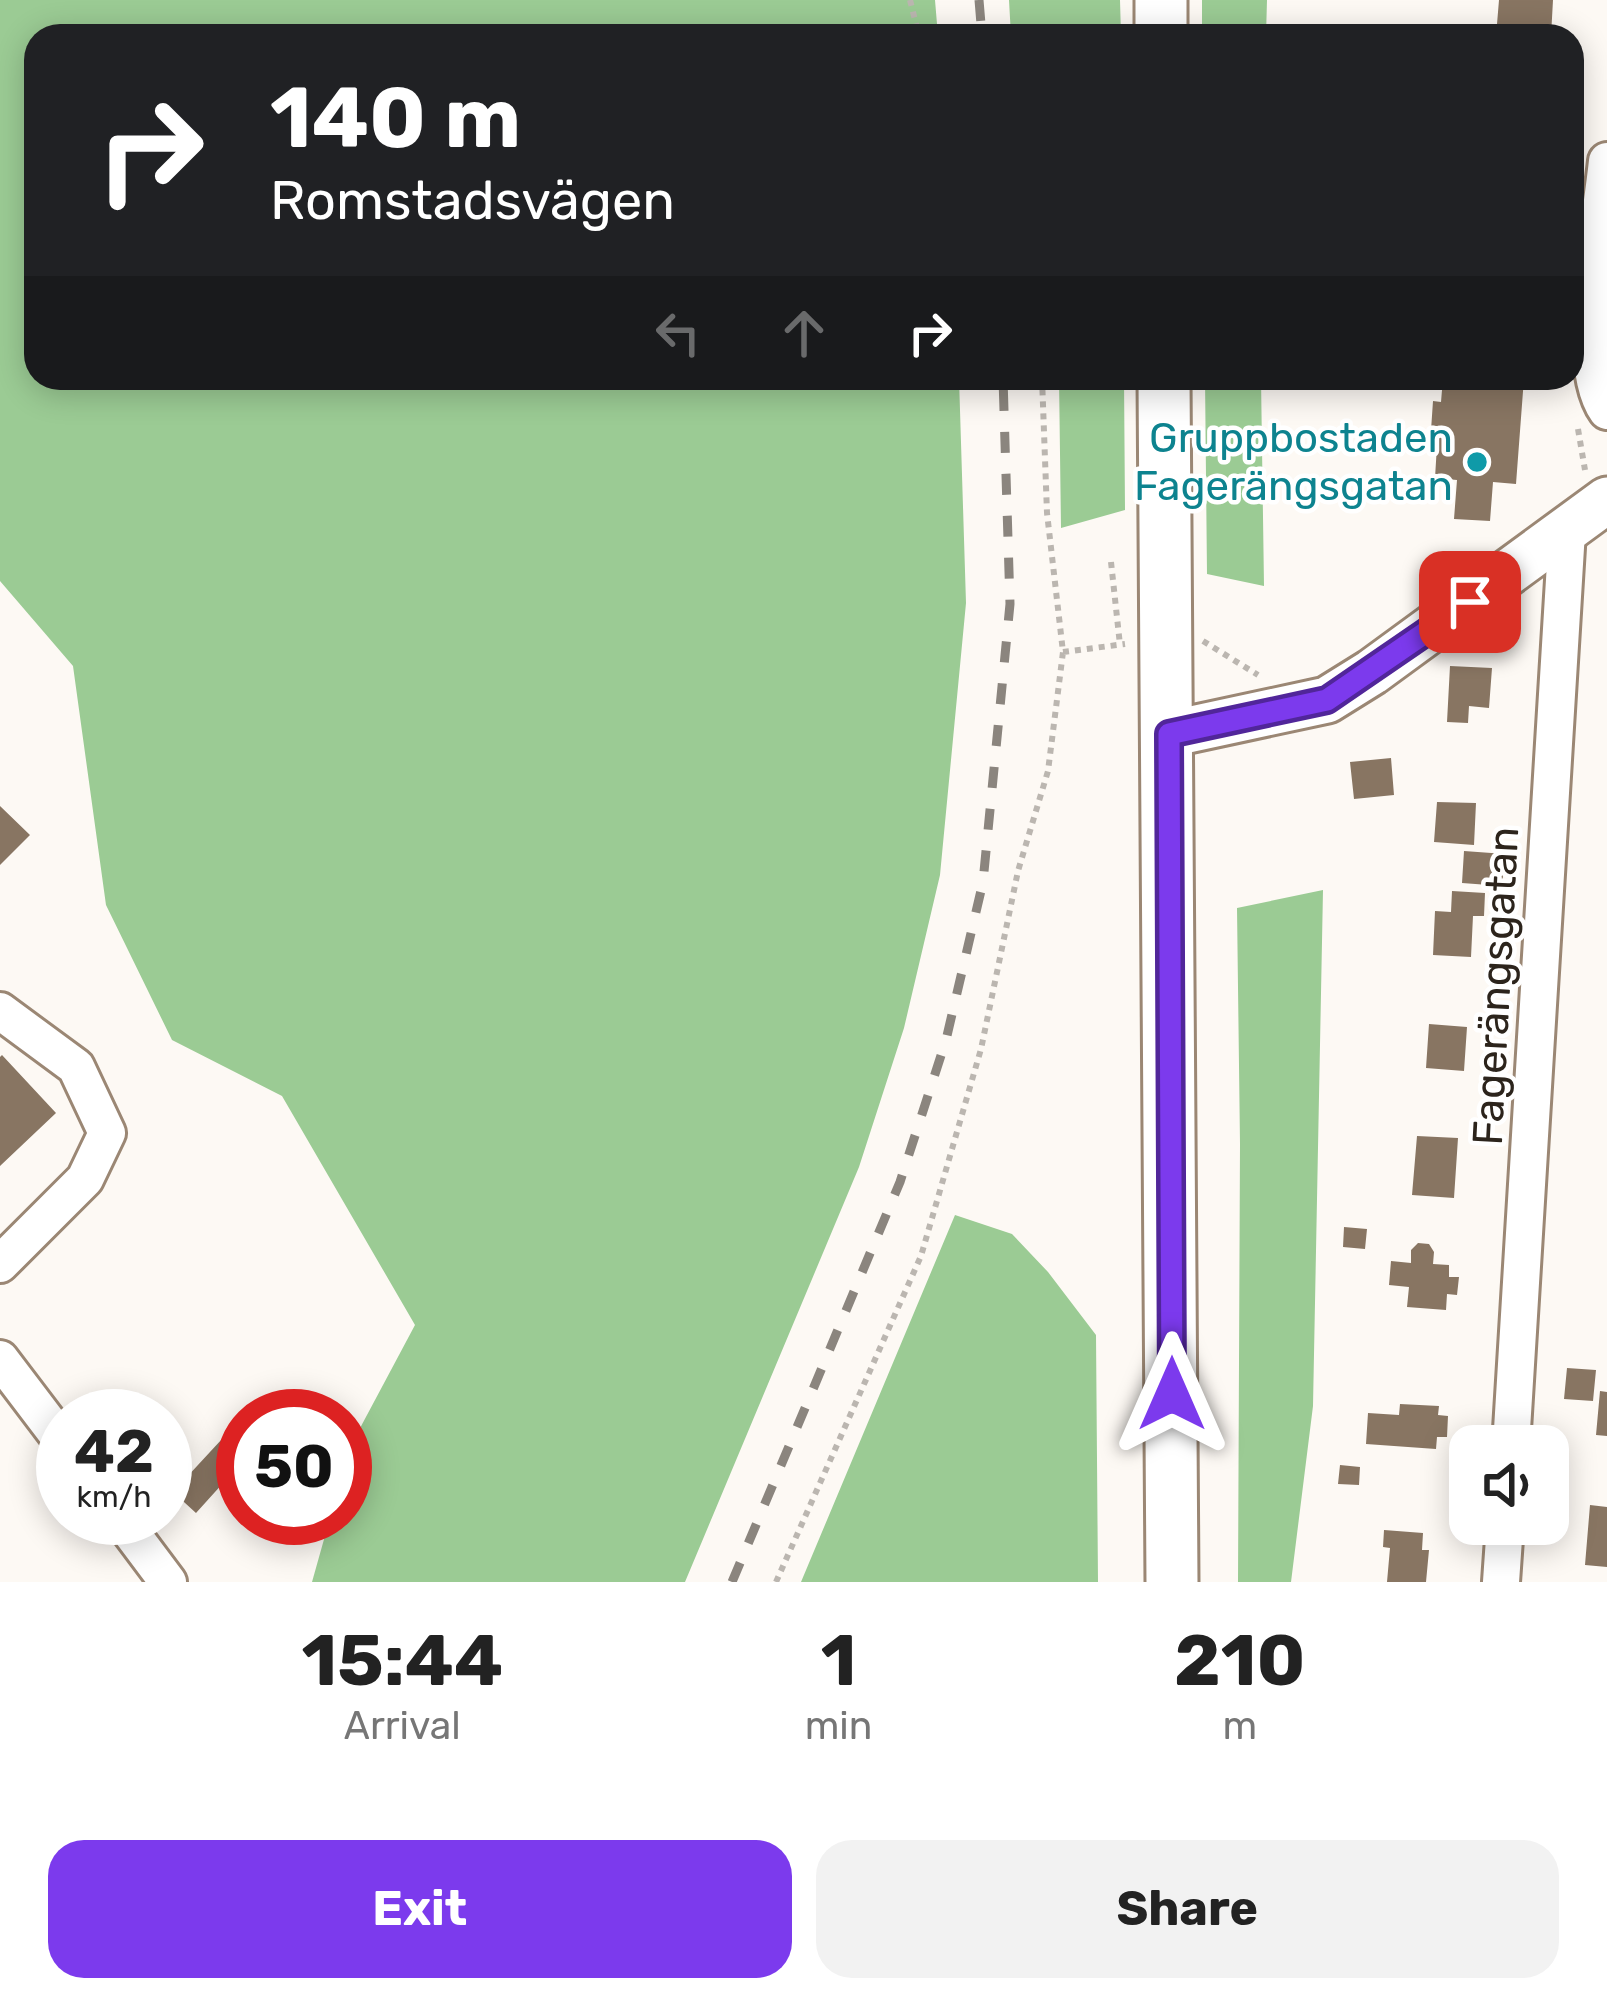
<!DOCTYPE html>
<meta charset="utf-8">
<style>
:root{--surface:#fff;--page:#f2f2f2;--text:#222;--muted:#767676;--accent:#7c3aed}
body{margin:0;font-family:Rubik,sans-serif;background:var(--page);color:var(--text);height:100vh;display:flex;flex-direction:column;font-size:45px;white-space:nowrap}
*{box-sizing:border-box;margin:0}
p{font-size:39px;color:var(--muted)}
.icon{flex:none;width:66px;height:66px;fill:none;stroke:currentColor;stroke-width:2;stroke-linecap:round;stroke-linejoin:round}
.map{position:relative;height:1582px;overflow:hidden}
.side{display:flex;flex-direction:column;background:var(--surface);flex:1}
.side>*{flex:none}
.guide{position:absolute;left:24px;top:24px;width:1560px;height:366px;border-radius:36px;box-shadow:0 6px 30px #0003;background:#202124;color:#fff;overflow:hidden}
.controls{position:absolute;left:1449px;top:1425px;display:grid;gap:24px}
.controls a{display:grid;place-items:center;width:120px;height:120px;border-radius:24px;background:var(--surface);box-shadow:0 6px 30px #0003;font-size:60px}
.speed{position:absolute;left:36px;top:1389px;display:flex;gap:24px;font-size:60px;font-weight:700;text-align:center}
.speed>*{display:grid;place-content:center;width:156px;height:156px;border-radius:50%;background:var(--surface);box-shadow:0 6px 30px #0003;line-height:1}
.speed small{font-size:30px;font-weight:400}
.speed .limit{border:18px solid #d22;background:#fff;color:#111}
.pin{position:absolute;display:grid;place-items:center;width:102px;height:102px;color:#fff;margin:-51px;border-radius:24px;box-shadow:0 6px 18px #0006}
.me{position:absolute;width:132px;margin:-66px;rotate:0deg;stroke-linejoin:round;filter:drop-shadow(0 0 9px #0008)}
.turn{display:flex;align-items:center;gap:42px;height:252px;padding:0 48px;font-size:54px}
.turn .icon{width:156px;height:156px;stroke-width:2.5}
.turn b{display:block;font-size:84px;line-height:102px}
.lanes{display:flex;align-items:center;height:114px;padding:0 48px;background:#0003;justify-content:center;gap:60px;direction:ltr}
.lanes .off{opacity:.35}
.eta{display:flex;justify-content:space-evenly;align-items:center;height:204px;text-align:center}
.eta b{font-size:72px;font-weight:700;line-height:84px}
.action{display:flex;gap:24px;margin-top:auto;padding:24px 48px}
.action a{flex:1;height:138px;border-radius:36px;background:var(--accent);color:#fff;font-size:48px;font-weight:700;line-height:138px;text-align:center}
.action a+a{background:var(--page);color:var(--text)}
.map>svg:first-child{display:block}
.forest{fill:#9bcb94}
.building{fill:#887562}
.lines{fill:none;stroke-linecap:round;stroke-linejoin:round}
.minor-casing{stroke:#9b8774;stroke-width:42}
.tertiary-casing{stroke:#9b8774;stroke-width:51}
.secondary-casing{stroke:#9b8774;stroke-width:57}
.path{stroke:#bbb6b0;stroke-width:6;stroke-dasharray:6 6;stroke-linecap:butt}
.minor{stroke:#fff;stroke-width:36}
.tertiary{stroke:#fff;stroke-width:45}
.secondary{stroke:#fff;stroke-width:51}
.rail{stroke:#8b857e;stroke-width:9;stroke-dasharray:21 21;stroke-linecap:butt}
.route-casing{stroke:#51269a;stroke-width:30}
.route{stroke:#7c3aed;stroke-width:21}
.culture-dot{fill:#0f9aa8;stroke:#fff;stroke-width:4.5}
.labels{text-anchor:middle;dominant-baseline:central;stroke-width:9;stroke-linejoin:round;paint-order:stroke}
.culture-label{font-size:42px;fill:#0d838f;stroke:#fff;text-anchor:end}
.street-label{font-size:42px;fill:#2c241c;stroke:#fff}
</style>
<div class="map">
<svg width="1607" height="1582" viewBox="0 0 1607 1582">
<rect width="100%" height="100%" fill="#fdf9f4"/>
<path class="forest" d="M0,0h935l3,36h-902v342h923l7,225 -26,272 -36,153 -45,139 -174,415h-373l18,-64h15v-53l6,-20 64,-120 -133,-229 -110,-56 -66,-135 -33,-239 -73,-85z
M1009,0h111l1,36h-110z
M1202,0h65l-1,36h-64z
M1059,378h65l1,132 -64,18z
M1205,378h56l3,208 -57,-12z
M1323,890l-10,516 -22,176h-53l2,-438 -3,-236z
M955,1215l57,19 36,38 48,63 2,247h-297z"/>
<path class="building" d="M1499,0h54l-2,36h-55z
M1443,378h81l-8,106 -23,-2 -3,39 -36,-2 3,-39 -22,-2 2,-33h-7l3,-44 8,1z
M1450,666l42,2 -3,40 -20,-2 -1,17 -21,-1z
M1391,758l3,37 -40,4 -4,-37z
M1437,802l39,1 -2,42 -40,-3z
M0,806l30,29 -30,30z
M1464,851l41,3 -3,32 -40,-3z
M1452,891l33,2 -1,23h-11l-2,41 -38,-2 2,-44 16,1z
M1429,1024l38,3 -3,44 -38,-3z
M2,1055l54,58 -56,53v-109z
M1417,1136l41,2 -4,60 -42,-3z
M1344,1227l23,2 -2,20 -22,-2z
M1418,1243l11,1 5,8 -1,12 16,1v12h10l-2,18 -10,-1 -1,16 -39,-3 2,-20 -20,-2 2,-24 20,2v-13z
M1567,1368l29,2 -3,31 -29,-2z
M1600,1391l7,1v44l-11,-1z
M1400,1404l39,2 -1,9 10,1 -1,21h-10l-1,12 -70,-5 2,-31 31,2z
M222,1439l21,22 -47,52 -23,-21z
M1340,1465l20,2 -1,18 -21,-1z
M1590,1505l17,2v60l-22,-2z
M1384,1530l39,3 -1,17h7l-3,32h-39l3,-34 -7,-1z"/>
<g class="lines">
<g class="minor-casing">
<path id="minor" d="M1607,161c-6,59 -34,203 0,250
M0,1011l76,56 31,66 -22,46 -85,85
M0,1359l63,83
M1511,1446l56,-915
M120,1518l48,64
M1501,1582l4,-58"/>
</g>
<g class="tertiary-casing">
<path id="tertiary" d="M1169,734l158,-34 45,-28 235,-172"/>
</g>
<g class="secondary-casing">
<path id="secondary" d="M1161,0v36
M1164,378l8,1204"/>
</g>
<path class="path" d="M910,0l9,36
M1578,429l7,41
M1111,562l9,83
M1203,641l55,34
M1063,652l62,-8
M776,1582l145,-326 60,-207 37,-178 30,-100 15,-119 -16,-139 -5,-135"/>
<use href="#minor" class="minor"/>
<use href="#tertiary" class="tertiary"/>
<use href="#secondary" class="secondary"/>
<path class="rail" d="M979,0l3,36
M732,1582l168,-400 46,-142 37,-158 27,-278 -7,-226"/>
</g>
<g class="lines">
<g class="route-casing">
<path id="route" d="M1172,1394l-3,-660 158,-34 143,-98"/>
</g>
<use href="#route" class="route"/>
</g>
<circle class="culture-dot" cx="1477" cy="462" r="12"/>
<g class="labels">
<g class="culture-label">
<text x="1453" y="438">Gruppbostaden<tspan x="1453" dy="48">Fagerängsgatan</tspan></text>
</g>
<g class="street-label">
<text transform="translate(1496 986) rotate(-87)">Fagerängsgatan</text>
</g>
</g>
</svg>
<div class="controls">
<a><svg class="icon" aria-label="sound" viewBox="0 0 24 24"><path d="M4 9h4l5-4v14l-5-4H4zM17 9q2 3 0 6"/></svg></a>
</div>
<div class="speed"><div>42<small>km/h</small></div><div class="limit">50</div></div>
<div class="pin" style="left:1470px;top:602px;background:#d93025"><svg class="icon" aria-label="arrive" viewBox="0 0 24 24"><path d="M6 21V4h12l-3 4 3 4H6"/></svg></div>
<svg class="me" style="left:1172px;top:1394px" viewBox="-20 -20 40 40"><path d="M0-17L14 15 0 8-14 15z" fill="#7c3aed" stroke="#fff" stroke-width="4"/></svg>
<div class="guide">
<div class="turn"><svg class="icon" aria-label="right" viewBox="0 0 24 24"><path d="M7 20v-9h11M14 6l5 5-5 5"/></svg><div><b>140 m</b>Romstadsvägen</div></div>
<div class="lanes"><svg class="icon off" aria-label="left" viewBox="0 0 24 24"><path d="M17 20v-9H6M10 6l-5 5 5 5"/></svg><svg class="icon off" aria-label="ahead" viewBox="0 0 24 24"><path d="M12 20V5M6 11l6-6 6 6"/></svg><svg class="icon" aria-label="right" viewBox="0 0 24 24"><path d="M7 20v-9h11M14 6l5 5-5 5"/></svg></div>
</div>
</div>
<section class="side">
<div class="eta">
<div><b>15:44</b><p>Arrival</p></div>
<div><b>1</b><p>min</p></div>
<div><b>210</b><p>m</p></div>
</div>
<div class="action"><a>Exit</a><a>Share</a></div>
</section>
